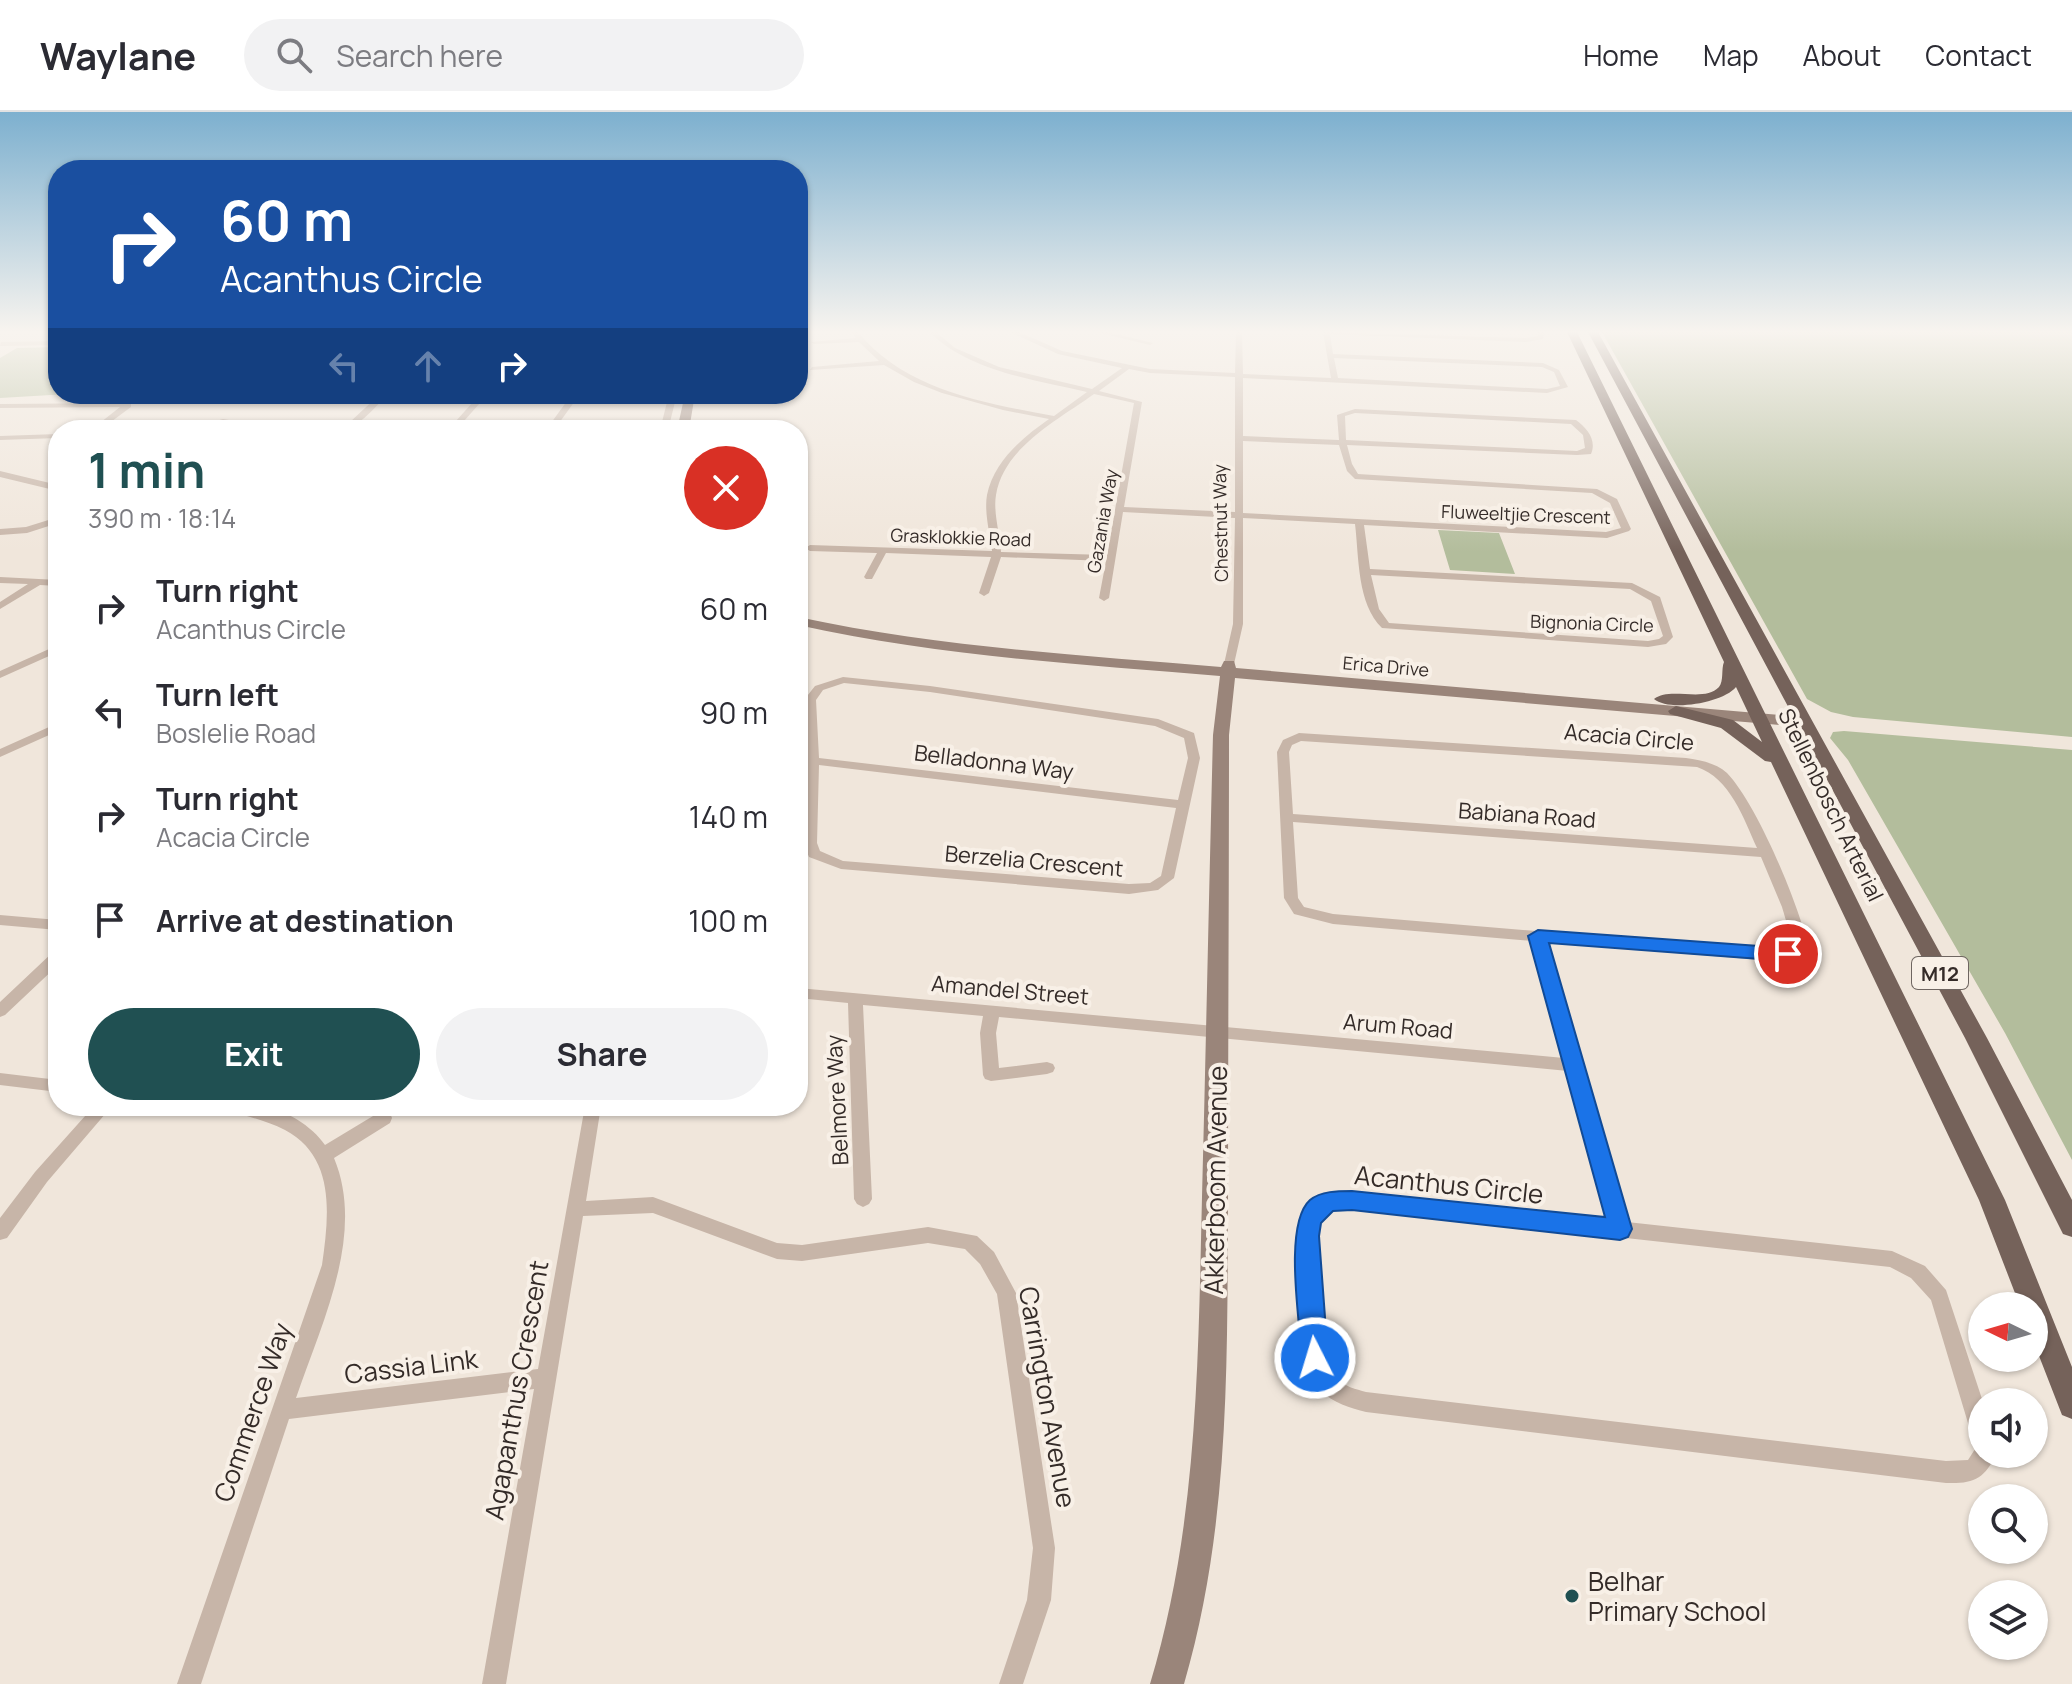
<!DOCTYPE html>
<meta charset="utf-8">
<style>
:root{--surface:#fff;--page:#f2f2f3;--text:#2b2b33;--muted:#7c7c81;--line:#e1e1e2;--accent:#205052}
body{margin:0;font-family:Manrope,sans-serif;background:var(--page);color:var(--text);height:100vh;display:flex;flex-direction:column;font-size:30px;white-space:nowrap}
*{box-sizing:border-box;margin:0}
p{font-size:26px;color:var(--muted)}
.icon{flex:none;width:44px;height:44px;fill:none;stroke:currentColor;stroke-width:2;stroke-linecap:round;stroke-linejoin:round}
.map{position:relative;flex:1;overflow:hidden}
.panel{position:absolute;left:48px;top:308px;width:760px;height:696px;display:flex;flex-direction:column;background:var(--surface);border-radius:32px;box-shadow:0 2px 6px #0004}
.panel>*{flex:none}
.guide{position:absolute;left:48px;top:48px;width:760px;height:244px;border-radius:32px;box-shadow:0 2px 6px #0004;background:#1a4fa0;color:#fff;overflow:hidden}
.needle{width:52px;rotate:275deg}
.buttons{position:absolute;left:1968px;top:1180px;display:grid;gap:16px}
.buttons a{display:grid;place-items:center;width:80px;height:80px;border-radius:50%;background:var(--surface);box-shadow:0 2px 6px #0004;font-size:40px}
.pin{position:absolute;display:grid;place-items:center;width:68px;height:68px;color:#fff;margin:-34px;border:4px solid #fff;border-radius:50%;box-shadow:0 2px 8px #0007}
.me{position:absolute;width:88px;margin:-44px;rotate:355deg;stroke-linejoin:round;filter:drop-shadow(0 0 6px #0008)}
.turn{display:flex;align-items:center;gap:28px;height:168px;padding:0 40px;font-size:36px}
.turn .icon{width:104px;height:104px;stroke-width:2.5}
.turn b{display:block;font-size:56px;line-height:68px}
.lanes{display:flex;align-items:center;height:76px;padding:0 40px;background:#0003;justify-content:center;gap:40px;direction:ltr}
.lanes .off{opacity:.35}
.round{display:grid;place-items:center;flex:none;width:84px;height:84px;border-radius:42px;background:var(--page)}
.headline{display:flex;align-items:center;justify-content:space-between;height:136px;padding:0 40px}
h1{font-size:48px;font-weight:700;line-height:60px;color:var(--accent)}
.primary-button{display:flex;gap:16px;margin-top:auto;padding:16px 40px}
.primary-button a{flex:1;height:92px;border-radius:48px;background:var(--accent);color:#fff;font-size:32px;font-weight:700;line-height:92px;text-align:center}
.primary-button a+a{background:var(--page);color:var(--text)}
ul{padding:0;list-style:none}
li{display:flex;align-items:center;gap:24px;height:104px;padding:0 40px}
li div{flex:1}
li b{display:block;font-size:30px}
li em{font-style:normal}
header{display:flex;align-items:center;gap:48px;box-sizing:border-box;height:112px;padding:0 40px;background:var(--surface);border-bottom:2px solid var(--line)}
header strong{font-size:38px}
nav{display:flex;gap:44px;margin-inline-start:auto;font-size:28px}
.search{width:560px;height:72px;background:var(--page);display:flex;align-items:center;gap:20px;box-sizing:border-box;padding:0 28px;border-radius:44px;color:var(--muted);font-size:30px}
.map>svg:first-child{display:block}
.green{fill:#b3bd9c}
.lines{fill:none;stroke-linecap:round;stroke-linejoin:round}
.minor{fill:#c7b5a8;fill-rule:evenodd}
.secondary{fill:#9a857a;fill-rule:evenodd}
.primary{fill:#75625a;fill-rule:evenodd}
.route{fill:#1a73e8;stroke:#114b97;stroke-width:2}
.poi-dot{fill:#205052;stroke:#f8f0e7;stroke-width:3}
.labels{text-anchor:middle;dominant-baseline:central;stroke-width:8;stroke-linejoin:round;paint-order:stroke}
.far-street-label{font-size:18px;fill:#342b28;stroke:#f8f0e7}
.shield{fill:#f8f0e7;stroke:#6f6661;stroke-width:2}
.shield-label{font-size:20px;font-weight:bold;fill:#342b28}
.street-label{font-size:22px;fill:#342b28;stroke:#f8f0e7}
.near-street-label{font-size:26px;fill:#342b28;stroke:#f8f0e7}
.near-poi-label{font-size:26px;fill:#342b28;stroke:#f8f0e7;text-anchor:start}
</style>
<header>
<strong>Waylane</strong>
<div class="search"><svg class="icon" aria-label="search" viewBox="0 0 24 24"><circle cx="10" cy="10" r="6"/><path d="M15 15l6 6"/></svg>Search here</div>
<nav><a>Home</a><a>Map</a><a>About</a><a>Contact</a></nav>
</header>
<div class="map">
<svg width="2072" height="1572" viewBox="0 0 2072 1572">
<rect width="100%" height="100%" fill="#f0e6db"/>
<path class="green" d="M1602,220h470v405l-219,-20 -22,-5 -24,-13z
M58,235v47h10l-68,4v-40l17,-10z
M1438,418l61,3 16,41 -65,-4z
M1844,619l228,19v410l-67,-127 -157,-273 -18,-22 3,-6z"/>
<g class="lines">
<path class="minor" d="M852,220h6c47,58 126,71 196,84l33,-24c-55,-13 -116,-20 -158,-60h7l19,16 44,19 93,22 30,-21 -64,-14 -48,-22h9l43,19 88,18 85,4 1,-41h6l1,42 88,4 -8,-46 203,6 12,-2v-4h6l-1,7 -17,3 -196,-8 3,20 210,9 16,7 9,17 -21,6 -304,-15v58l96,4 -2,-25 18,-6 221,11c11,8 21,20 15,34l-14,1 -230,-10 5,19 6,10 239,15 20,10 14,30 -2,2 -22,7 -243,-13 6,44 262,14 28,14 13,40 -7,7 -18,3 -266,-19c-25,-24 -23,-71 -27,-104l-112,-6v106l-9,40 -5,3 -5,-3 9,-40 2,-106 -112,-6 -14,86 -5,3 -5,-3 7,-37 -105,-4 -12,36 -5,3 -5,-3 12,-36 -105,-4 -14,26h-6l-2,-2 13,-24 -67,-2 -5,-3 5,-3 182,6c-2,-17 -8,-39 -5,-56 7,-34 35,-57 62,-76l-46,-9 -61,-17 -28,-11 -30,-17 -74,5 2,-3 67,-6 -20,-19 -45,2 -3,-2 45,-4zM1334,246l208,9 12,5 6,14 -13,3 -209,-11zM1129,257l21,4 85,4v135l-111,-5 18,-105 -43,-11zM1094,282l40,9 -27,152 -106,-3c-1,-18 -8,-40 -5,-57 8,-48 62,-75 98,-101zM1355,301l216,11 12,11 2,13 -8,3 -231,-11 -1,-24zM1243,329l96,4 8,26 8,8 237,14 18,10 11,25 -15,4 -363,-19zM1371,463l259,14 21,12 12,35 -4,3 -11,2 -259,-18 -10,-14z
M1096,220h12l45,11 -3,2z
M58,229v4l-58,1 1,-4z
M380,282h8c-15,15 -30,36 -52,36l14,-8z
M480,282h8l-32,36h-8z
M572,282h8l-26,36h-8z
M669,282h8l-9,36h-8z
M128,291h3v4l-31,23h-9l29,-23 -120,1v-4z
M223,307l54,9 4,2c-19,0 -41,-8 -58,-7 -14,1 -25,7 -39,7z
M58,322v4l-58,2v-4z
M0,359l58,14v6l-58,-14z
M58,405v6l-31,10 -27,2v-6l26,-2z
M0,465l58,3v6l-18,-1 -40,24v-7l28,-18 -28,-1z
M58,533v7l-58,26v-7z
M843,565l87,9 228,33 36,14 6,25 -26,120 -16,12 -29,4 -288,-25 -32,-12 -6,-14 4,-78 -9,1v-8h9l-3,-58 11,-14zM844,571l86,9 225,34 29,12 4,20 -10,42 -359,-42 -3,-58 7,-10zM819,653l357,43 -15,68 -11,7 -21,1 -286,-23 -23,-10 -3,-8z
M58,611v8l-58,26v-8z
M1299,621l387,25c14,2 30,5 41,15 29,30 70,127 80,169l-14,16 -21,3 -225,-19 80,280 265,29 33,15 21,24 37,112 -1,41 -7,-3 -4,-7 -40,-133 -20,-22 -21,-11 -538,-59c-21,2 -32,6 -36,28 2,37 -6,115 22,143 7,8 18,10 28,13l580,69 22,-1 9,-14 5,-1v9h14c-11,25 -23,30 -50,29l-580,-71c-15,-4 -34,-9 -44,-21 -24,-29 -35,-151 -15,-181 10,-14 29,-16 45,-18l256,28 -40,-149 -569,-54 -3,16 3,35 48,-6 6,2 2,4 -2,4 -6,2 -56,7 -6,-2 -2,-4 -3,-42 3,-17 -120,-11 9,194 -3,5 -6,3 -6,-3 -3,-5 -6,-196 -50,-5v-10l766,70 -32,-117 -199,-17 -39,-10 -10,-16 -7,-146 6,-12zM1301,629l396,26c33,11 47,52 60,81l-464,-34 -4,-62 3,-7zM1293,710l468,35 21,50 10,34 -8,8 -12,2 -439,-37 -29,-7 -6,-9z
M0,803l58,5v10l-58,-5z
M58,839v14l-53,50 -5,2v-15l53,-50z
M0,961l58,7v12l-58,-7z
M94,994h18l-65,76 -40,56 -7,2v-22l35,-46z
M229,994c10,0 21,-1 32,0 24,3 51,20 64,39l53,-32 6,-2 6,2 2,5 -2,5 -56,35c32,77 -13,166 -38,240l242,-29 47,-263h16l-15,95 67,-4 124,46 25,2 126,-18 49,9 17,16 22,41 39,255 -4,52 -28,84h-24l28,-84 6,-52 -36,-254 -17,-30 -15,-15 -37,-6 -126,18 -25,-2 -124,-46 -70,3 -77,468h-24l52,-295 -245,30 -88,265h-24l145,-419c7,-49 14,-108 -37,-135 -18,-9 -36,-13 -54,-19z"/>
<path class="secondary" d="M685,282h10l-6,36h-12z
M798,505c139,30 282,38 423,50l3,-6h10l2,7 567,49 8,5 -8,5 -568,-49 -6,57c0,156 -1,312 -1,467 -1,163 2,324 -44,482h-34c48,-159 48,-322 52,-487 4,-154 7,-308 11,-462l7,-59c-141,-12 -284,-20 -422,-51z"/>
<path class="primary" d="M1567,220h10l428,868 67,167v52l-10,-4 -28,-72v-37h-14l-41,-106 -208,-438 -6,-1 -44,-33 -51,-14 -2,-3 8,-5 57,14 29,22 -26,-55c-13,16 -67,25 -82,12 16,-13 50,4 65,-12 5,-6 2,-18 5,-25z
M1588,220h10l389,706 85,162v37l-9,-3 -98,-196z"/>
</g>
<linearGradient id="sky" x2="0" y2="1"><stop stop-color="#7db0cf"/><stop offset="0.5" stop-color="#f8f4ef"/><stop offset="1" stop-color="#f8f4ef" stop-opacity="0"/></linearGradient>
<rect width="2072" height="440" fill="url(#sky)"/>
<path class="route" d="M1538,818l250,18 10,6 -10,7 -239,-18 83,286 -4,8 -8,3 -268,-30 -19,1 -12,12 -2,13 9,122 -4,9 -9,3 -9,-3 -4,-9c-2,-35 -19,-134 8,-158 11,-9 28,-9 42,-9l253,26 -77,-281z"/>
<circle class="poi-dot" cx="1572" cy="1484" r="8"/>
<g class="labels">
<g class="far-street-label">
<text transform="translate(1526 402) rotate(2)">Fluweeltjie Crescent</text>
<text transform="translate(1102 409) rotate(-80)">Gazania Way</text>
<text transform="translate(1220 411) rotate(-91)">Chestnut Way</text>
<text transform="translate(961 425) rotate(2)">Grasklokkie Road</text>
<text transform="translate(1592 511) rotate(2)">Bignonia Circle</text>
<text transform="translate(1386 554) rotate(5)">Erica Drive</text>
</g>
<rect class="shield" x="1912" y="845" width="56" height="32" rx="6"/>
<g class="shield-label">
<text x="1940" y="861">M12</text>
</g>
<g class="street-label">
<text transform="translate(1629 625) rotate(5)">Acacia Circle</text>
<text transform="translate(994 650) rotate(7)">Belladonna Way</text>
<text transform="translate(1831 693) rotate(64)">Stellenbosch Arterial</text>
<text transform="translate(1527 703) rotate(4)">Babiana Road</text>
<text transform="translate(1034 749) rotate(5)">Berzelia Crescent</text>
<text transform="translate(1010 878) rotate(5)">Amandel Street</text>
<text transform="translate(1398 914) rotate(5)">Arum Road</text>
<text transform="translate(837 988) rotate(-93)">Belmore Way</text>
</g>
<g class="near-street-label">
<text transform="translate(1215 1068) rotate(-89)">Akkerboom Avenue</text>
<text transform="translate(1449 1072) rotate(6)">Acanthus Circle</text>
<text transform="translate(411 1254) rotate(-7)">Cassia Link</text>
<text transform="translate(516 1278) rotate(-80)">Agapanthus Crescent</text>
<text transform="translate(1048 1285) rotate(80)">Carrington Avenue</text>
<text transform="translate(252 1300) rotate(-71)">Commerce Way</text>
</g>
<g class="near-poi-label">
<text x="1588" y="1469">Belhar<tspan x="1588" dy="30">Primary School</tspan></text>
</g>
</g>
</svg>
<div class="buttons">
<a><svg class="needle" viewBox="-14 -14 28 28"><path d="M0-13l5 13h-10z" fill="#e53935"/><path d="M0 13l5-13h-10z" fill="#7c7c81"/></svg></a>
<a><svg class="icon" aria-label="sound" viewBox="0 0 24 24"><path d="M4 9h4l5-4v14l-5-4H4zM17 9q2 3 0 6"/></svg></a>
<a><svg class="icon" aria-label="search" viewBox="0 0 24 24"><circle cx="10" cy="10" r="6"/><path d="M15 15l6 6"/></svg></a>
<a><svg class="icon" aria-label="layers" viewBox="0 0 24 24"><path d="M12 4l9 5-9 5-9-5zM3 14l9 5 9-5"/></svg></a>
</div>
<div class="pin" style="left:1788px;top:842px;background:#d93025"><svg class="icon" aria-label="arrive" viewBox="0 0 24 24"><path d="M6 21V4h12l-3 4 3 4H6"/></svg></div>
<svg class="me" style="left:1315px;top:1246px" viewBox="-20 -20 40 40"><circle r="17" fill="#1a73e8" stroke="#fff" stroke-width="3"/><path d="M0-11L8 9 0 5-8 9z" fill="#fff"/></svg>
<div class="guide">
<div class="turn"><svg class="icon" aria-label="right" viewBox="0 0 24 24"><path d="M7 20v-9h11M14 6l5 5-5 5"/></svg><div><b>60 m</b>Acanthus Circle</div></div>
<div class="lanes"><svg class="icon off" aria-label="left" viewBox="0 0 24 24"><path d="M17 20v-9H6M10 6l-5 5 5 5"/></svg><svg class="icon off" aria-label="ahead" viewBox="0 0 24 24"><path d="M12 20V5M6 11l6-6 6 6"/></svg><svg class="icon" aria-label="right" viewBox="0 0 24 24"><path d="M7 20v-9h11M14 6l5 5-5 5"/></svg></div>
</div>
<section class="panel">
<div class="headline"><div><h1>1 min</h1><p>390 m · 18:14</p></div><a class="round" style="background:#d93025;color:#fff"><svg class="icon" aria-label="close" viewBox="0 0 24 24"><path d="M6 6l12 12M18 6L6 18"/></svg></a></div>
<ul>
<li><svg class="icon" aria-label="right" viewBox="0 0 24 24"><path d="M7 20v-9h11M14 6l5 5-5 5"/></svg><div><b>Turn right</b><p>Acanthus Circle</p></div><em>60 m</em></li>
<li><svg class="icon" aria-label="left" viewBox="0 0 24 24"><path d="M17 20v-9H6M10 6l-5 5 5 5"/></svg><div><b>Turn left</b><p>Boslelie Road</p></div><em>90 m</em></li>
<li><svg class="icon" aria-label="right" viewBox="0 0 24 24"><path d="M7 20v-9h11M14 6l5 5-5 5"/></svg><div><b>Turn right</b><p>Acacia Circle</p></div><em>140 m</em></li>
<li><svg class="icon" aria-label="arrive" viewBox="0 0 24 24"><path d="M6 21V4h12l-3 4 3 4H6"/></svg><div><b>Arrive at destination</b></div><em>100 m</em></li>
</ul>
<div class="primary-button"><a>Exit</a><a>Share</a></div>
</section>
</div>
